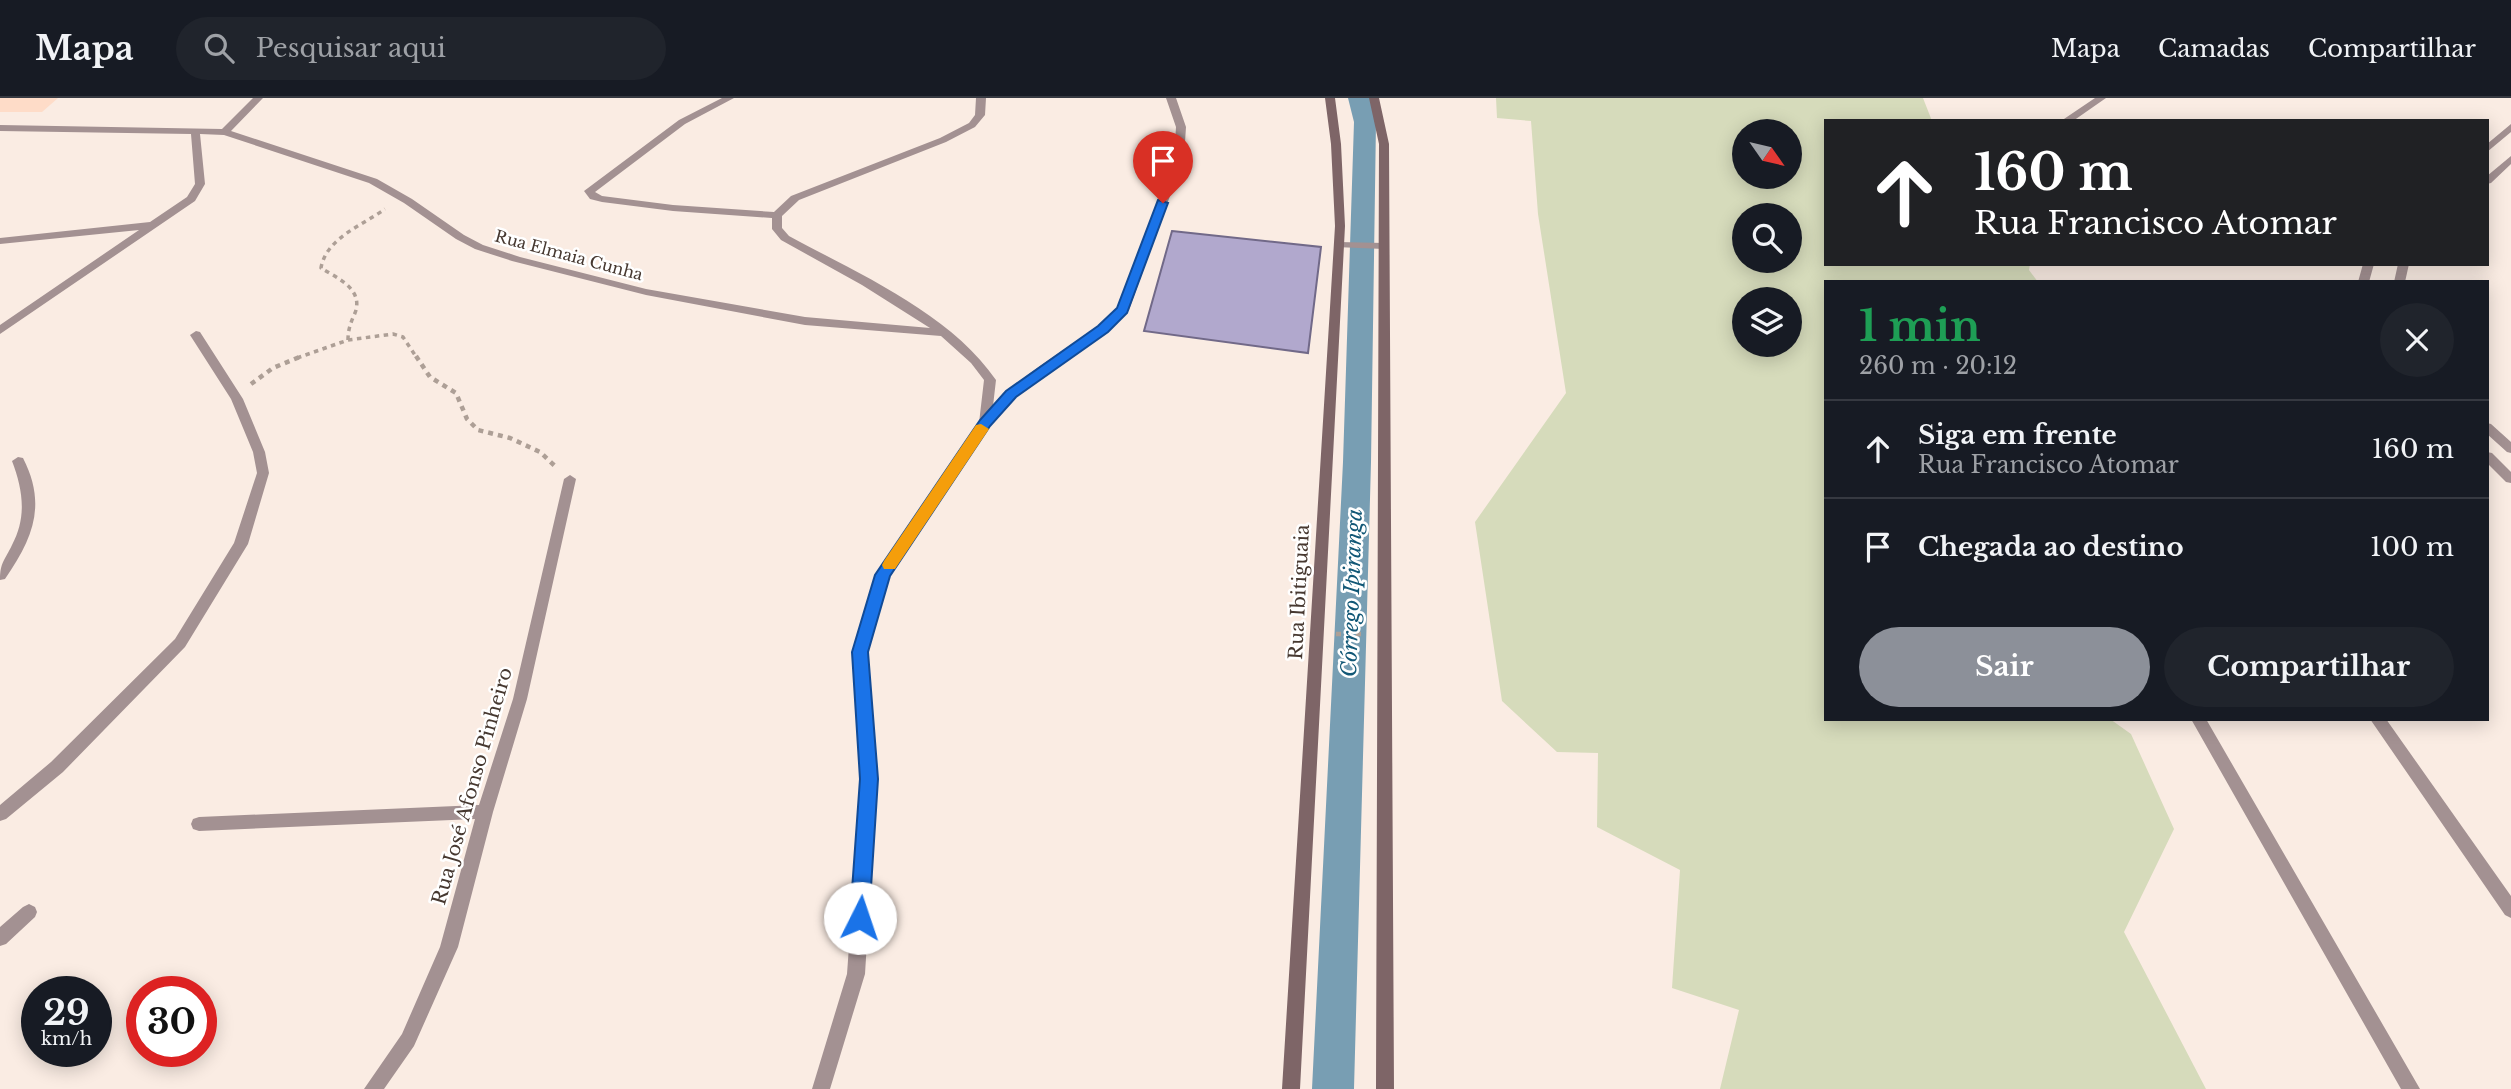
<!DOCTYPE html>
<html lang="pt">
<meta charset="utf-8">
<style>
:root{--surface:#171b24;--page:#20242c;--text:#f1f3f6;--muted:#9ea1a6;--line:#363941;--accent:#8c9099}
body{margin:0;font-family:"Libre Baskerville",serif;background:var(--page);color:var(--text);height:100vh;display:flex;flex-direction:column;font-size:26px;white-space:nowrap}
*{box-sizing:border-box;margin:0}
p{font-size:23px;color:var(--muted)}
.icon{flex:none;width:38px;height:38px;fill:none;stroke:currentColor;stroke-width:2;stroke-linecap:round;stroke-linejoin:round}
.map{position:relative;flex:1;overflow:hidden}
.side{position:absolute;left:1824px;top:182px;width:665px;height:441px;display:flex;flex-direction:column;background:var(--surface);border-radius:0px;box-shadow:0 4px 18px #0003}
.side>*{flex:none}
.guide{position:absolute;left:1824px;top:21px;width:665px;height:147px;border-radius:0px;box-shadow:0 4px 18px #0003;background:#202124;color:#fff;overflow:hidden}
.needle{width:46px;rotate:124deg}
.tools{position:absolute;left:1732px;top:21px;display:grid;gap:14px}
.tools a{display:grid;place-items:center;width:70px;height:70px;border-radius:50%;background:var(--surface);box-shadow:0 4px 18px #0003;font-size:35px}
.speed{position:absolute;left:21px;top:878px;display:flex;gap:14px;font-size:35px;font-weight:700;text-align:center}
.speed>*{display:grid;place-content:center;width:91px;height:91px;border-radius:50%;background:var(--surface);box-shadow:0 4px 18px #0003;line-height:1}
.speed small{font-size:18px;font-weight:400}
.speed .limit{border:10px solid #d22;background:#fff;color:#111}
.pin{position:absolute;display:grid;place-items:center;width:60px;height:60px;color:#fff;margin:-72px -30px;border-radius:50% 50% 50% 0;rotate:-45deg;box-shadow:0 0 7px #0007}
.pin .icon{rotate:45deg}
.me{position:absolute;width:77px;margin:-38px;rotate:4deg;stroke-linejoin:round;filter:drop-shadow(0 0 5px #0008)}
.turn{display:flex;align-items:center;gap:24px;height:147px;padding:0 35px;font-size:32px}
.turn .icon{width:91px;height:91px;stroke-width:2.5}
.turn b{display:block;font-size:49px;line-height:60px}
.round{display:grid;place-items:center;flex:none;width:74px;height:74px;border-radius:37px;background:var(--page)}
.overview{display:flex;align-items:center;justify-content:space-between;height:119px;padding:0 35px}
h1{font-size:42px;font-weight:700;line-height:52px;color:#1e9e55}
.cta{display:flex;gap:14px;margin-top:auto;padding:14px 35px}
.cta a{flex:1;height:80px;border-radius:42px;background:var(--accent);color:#fff;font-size:28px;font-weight:700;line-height:80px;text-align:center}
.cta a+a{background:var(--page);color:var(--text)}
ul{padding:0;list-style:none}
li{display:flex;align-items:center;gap:21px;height:98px;padding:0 35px;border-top:2px solid var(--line)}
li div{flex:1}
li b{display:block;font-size:26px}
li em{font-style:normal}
header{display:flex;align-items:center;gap:42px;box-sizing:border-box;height:98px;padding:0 35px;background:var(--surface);border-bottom:2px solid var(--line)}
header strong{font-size:33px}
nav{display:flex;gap:38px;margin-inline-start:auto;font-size:24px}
.search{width:490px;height:63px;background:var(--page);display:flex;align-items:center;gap:18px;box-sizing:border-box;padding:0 24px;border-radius:38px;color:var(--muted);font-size:26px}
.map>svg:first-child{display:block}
.built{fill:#fedcc8}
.green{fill:#d6dbbb;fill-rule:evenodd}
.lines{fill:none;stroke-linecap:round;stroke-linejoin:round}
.canal{fill:#789eb3;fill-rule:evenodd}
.building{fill:#b1a8cd;stroke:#716988;stroke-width:2}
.path-far1{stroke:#ad9f96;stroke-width:3.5;stroke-dasharray:4.5 4.5;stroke-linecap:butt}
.path{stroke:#ad9f96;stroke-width:4.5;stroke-dasharray:5 5;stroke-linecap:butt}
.minor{fill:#a39192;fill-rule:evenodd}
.tertiary{fill:#a39192;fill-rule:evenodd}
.secondary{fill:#7e6567;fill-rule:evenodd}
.route{fill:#1a73e8;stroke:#114b97;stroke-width:2}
.slow{fill:#f59e0b}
.labels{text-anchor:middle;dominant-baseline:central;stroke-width:5;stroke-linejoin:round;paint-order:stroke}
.far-street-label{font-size:16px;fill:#463830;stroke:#fff}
.street-label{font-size:19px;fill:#463830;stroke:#fff}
.water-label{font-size:21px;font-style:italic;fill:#115776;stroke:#fff}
</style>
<header>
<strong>Mapa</strong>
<div class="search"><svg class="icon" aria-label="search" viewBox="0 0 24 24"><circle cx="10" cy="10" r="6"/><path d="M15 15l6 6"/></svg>Pesquisar aqui</div>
<nav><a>Mapa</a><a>Camadas</a><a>Compartilhar</a></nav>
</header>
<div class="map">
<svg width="2511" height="991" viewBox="0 0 2511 991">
<rect width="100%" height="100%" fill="#faece3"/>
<path class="built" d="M0,0h58l-16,14h-42z"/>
<path class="green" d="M1496,0h427l9,23h-107v143h205l-1,6 9,12h-213v437h285l21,15 43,95 -50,103 82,157h-486l19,-79 -67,-22 8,-118 -83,-43 1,-74 -41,-1 -55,-51 -27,-179 91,-129 -28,-179 -7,-93 -34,-3zM1745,33h45v46h-45zM1745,117h45v46h-45zM1745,201h45v46h-45z"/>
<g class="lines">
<path class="canal" d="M1348,0h22l6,24 -5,340 -17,627h-42l31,-627 11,-340z"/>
</g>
<path class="building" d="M1172,133l149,16 -13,106 -164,-22z"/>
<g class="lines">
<path class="path-far1" d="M348,242l45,-6 10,3 14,21
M297,260l51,-18c0,-11 3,-18 7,-27 9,-24 -18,-35 -34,-45 5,-30 42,-43 64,-59"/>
<path class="path" d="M416,258l14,21 26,16 11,26 11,11 32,8 30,14 16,15
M251,286l22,-16 29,-12
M1336,536h27"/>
<path class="minor" d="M253,0h10l-32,33 146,48 35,20 52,36 19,10 37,12 126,32 159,28 125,11 -68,-43 -81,-45 -9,-11v-11l-99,-7 -71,-9 -12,-3 -6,-8 95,-71 43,-22h12l-49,26 -90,68 7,4 71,9 101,7 17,-16 149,-58 29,-15 6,-8 1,-17h10l-1,17 -10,12 -29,15 -147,58 -17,16v12l7,8c70,38 161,77 207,144l-3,26c35,-39 86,-61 125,-97l56,-152 2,-30 -10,-29h10l10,29 -2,30 -55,153 -22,22 -92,65 -26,29 -99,150 -23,76 10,127 -12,195 -35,115h-18l35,-115 14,-195 -8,-127 23,-77 103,-152 5,-43 -13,-17 -30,-27 -136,-11 -159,-30 -134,-34 -37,-12 -19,-10 -52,-36 -35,-20 -145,-48 -24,-1 5,50 -10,17 -195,133v-9l139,-95 -139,14v-6l150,-16 37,-25 8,-13 -4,-50 -191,-3v-6l222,4z
M2095,0h11l-33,23h-12z
M196,233l4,1 43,67 22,53 4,21 -21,71 -63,103 -122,125 -57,47 -6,2v-16l51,-43 124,-123 59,-96 23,-70 -4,-21 -22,-53 -41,-64z
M18,359l5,1c24,47 10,80 -18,121l-5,1c0,-18 5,-20 12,-35 15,-28 11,-55 0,-84z
M570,377l6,4 -49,220 -34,113 -35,135 -44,99 -30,43h-20l38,-55 38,-87 35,-128 -276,12 -6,-2 -2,-5 2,-5 6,-2 280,-12 34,-106 51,-220z
M2191,621h15l214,370h-19z
M2370,621h16l125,177v22l-6,-3z
M29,806l6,3 2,5 -2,5 -29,27 -6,2v-19l23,-20z"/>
<path class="tertiary" d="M2511,26v8l-24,20v-8z
M2511,58v8l-20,19 -4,1v-8z
M1339,144l45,1 5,3 -5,3 -49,-2 -1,-2z
M2363,166h11l-5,18h-11z
M2398,166h11l-4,18h-11z
M2487,325l4,1 20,18v11l-4,-1 -20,-18z
M2487,354l5,1 19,19v11l-5,-1 -19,-19z"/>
<path class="secondary" d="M1325,0h10l6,46 4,82 -45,863h-18l53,-863 -4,-82z
M1369,0h10l10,46 5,945h-18l3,-945z"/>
</g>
<path class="route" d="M1158,102l10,3 -41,110 -19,19 -92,65 -26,29 -100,150 -22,76 10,127 -9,139 -2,6 -7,3 -7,-3 -3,-6 10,-139 -8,-127 23,-77 105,-155 26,-29 92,-65 19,-18z"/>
<path class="slow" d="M981,326l8,5 -94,140h-11l-2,-4 2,-4 92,-136z"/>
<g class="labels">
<g class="far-street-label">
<text transform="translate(569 157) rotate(15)">Rua Elmaia Cunha</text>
</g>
<g class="street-label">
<text transform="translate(1299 494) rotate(-87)">Rua Ibitiguaia</text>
<text transform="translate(472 688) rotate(-74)">Rua José Afonso Pinheiro</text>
</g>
<g class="water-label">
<text transform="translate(1352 495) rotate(-88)">Córrego Ipiranga</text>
</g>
</g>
</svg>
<div class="tools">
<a><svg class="needle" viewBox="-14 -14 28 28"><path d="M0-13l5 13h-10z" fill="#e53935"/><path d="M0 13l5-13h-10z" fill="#9ea1a6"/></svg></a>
<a><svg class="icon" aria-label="search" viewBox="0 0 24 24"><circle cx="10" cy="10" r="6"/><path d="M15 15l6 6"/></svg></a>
<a><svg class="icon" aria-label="layers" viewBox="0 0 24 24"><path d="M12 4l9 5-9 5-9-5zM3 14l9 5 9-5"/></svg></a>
</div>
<div class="speed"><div>29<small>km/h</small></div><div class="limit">30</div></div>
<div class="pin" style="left:1163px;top:105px;background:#d93025"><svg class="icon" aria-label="arrive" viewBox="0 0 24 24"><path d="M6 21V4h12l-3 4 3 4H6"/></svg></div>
<svg class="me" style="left:860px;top:820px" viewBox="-20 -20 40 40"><circle r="19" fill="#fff"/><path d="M0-13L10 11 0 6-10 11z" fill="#1a73e8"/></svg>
<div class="guide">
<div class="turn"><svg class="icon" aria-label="ahead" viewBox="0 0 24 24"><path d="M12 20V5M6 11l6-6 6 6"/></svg><div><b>160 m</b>Rua Francisco Atomar</div></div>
</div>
<section class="side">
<div class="overview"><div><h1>1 min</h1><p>260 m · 20:12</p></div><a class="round"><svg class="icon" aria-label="close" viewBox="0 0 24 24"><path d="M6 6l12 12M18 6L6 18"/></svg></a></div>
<ul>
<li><svg class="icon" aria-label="ahead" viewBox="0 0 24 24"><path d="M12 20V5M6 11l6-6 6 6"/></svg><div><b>Siga em frente</b><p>Rua Francisco Atomar</p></div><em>160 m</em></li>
<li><svg class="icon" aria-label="arrive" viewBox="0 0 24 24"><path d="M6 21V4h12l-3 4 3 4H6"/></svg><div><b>Chegada ao destino</b></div><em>100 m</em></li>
</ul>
<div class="cta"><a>Sair</a><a>Compartilhar</a></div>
</section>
</div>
